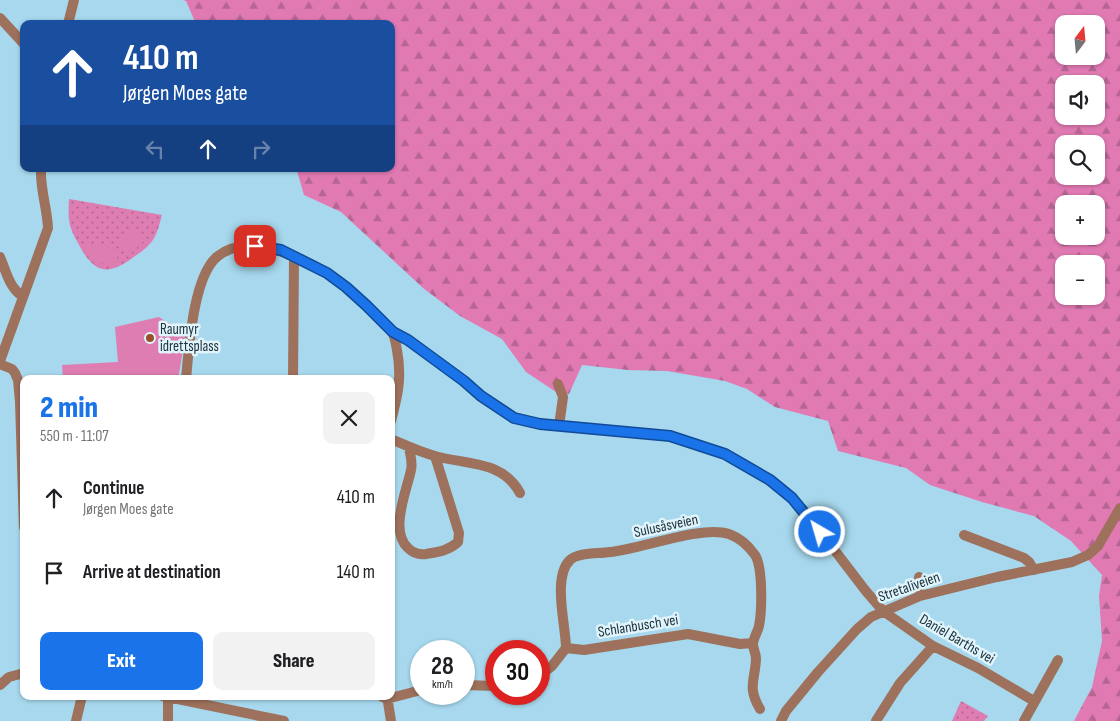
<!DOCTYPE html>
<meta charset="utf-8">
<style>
:root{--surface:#fff;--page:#f2f2f2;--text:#202124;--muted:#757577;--accent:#1a73e8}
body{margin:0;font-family:"Sofia Sans Condensed",sans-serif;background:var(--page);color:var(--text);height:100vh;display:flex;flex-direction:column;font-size:19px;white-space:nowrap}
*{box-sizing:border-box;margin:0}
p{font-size:16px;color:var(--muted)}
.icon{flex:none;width:28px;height:28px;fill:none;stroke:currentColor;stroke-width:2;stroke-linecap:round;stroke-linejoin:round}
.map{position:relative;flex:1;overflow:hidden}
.details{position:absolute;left:20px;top:375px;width:375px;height:325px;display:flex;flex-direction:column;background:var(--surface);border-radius:10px;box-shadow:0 1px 4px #0004}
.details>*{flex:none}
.guide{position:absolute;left:20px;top:20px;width:375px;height:152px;border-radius:10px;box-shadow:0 1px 4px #0004;background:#1a4fa0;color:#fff;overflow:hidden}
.needle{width:32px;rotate:16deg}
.fabs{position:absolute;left:1055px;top:15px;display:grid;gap:10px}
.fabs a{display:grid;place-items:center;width:50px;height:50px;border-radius:10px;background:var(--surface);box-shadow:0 1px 4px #0004;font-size:25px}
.speed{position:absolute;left:410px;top:640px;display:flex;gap:10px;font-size:25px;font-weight:700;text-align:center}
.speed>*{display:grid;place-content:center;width:65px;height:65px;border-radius:50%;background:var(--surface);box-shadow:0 1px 4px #0004;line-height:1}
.speed small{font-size:12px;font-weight:400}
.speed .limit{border:8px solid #d22;background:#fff;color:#111}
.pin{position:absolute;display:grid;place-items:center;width:42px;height:42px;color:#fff;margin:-21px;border-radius:10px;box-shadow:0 2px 8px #0006}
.me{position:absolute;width:55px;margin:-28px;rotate:322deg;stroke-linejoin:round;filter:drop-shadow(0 0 4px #0008)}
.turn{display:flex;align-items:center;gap:18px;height:105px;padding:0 20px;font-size:22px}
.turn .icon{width:65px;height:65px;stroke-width:2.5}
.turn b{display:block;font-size:35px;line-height:42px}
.lanes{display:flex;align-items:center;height:48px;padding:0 20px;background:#0003;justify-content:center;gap:25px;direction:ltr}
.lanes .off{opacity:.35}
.round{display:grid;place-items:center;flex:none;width:52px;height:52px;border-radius:10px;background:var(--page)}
.summary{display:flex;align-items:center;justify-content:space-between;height:85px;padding:0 20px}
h1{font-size:30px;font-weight:800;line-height:38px;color:var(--accent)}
.cta{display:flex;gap:10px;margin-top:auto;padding:10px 20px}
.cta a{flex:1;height:58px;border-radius:10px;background:var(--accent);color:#fff;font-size:20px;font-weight:800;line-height:58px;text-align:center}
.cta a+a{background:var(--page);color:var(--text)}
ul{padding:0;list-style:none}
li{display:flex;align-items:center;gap:15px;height:75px;padding:0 20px}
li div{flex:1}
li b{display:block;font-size:19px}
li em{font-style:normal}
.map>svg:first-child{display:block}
.forest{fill:url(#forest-firs);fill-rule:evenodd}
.park{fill:url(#park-dots)}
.garden{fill:#de7db2}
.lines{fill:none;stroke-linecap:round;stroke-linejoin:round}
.minor{stroke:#9d715b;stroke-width:10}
.route-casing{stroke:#114b97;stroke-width:12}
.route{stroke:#1a73e8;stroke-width:9}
.poi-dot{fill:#964f29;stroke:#e0f4fc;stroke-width:2}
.labels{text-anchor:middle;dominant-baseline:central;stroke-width:5;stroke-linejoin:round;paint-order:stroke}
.poi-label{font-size:15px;fill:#20333c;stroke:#e0f4fc;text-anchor:start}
.street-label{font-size:15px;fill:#20333c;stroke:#e0f4fc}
</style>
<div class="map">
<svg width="1120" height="721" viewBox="0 0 1120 721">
<defs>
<pattern id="forest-firs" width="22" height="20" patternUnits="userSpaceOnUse" patternTransform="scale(1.25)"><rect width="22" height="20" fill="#e17ab3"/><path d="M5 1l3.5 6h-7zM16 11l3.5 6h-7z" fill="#b66593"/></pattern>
<pattern id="park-dots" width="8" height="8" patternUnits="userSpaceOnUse" patternTransform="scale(1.25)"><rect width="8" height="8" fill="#de7db2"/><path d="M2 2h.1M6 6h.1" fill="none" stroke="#b46792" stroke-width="1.8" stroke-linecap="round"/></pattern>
</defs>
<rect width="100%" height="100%" fill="#a7d8ed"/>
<path class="forest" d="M183,0h937v721h-46l18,-34 10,-46 -3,-45 3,-21 -31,-34 -37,-25 -52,-14 -52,-17 -24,-17 -68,-17 -10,-30 -53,-14 -28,-18 -22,-8 -58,-10 -39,-1 -46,-5 -13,29 -13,-2 -30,-20 -24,-33 -42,-23 -37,-28 -82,-76 -37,-17 -7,-24 -5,-2h99v-145h-195l-10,-23zM1064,24h32v32h-32zM1064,84h32v32h-32zM1064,144h32v32h-32zM1064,204h32v32h-32zM1064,264h32v32h-32z"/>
<path class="park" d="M69,199l93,16c-2,6 -3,13 -6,19 -3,9 -13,17 -21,22 -27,21 -41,18 -57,-13 -10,-18 -10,-23 -9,-44z
M961,701l27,15 -4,5h-32z"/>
<path class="garden" d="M134,227l12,12 -16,15 -12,-12z
M88,243h3l4,6 1,-4 23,4 -3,16 -23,-4 1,-6 -4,2 -8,-12z
M159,317l9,6 19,4 -9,52h-115l-1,-14 56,-3 -3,-35z"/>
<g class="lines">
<path class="minor" d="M0,18l24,26
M68,24l6,-24
M0,257c6,14 9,30 22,39
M393,332l15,8 56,41 17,15 33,21 27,7 129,12 55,18 45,26 22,18 18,20 55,72 18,21 50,35 45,22 56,33
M0,361l48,-133c-1,-21 -8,-39 -7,-59
M0,364l12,5 3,4 3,7 2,22 4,125
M186,379c3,-30 7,-104 32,-123 35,-27 99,8 128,31 12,9 22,20 33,32 4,4 10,8 13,13 3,5 4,13 5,18 5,27 1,45 -6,71
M293,379l1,-122
M558,384l5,13 -4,29
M391,439c14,6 29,13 44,17 32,9 67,4 85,37
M409,447c1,7 4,16 2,23 -4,20 -22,61 -3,78 5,5 11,7 18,6 12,-2 22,-3 32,-12l1,-9 -24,-77
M964,535l60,23 5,4 5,8
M919,577l1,19
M566,648c0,-22 -14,-71 4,-88 8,-8 29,-6 40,-8 32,-3 91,-27 119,-18 11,4 19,11 26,21 8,12 7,56 4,71 -1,5 -6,13 -6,18 0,5 3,9 3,15 -1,22 -9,28 4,50
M566,648l18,2 104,-16 52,10 13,-1
M539,676l13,-10 14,-18
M0,685l9,-8 15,-4
M464,685l32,1
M163,696l121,25
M381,696l6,3 34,-9
M387,696l4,25
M76,721l6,-25
M168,721v-24
M781,721l5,-10 32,-39 39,-43 14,-12 49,-21 77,-19 75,-15 16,-7 10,-9 22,-38
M876,721l24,-38 33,-37
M1024,721l34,-61"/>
</g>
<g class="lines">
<g class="route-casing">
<path id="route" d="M255,246l26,4 46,23 19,14 21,19 26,26 15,8 56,41 17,15 33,22 26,6 130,12 55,18 45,26 22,18 28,34"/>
</g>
<use href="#route" class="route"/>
</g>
<circle class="poi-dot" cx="150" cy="338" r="5"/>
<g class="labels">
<g class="poi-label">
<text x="160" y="329">Raumyr<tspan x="160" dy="17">idrettsplass</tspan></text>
</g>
<g class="street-label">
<text transform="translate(666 526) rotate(-12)">Sulusåsveien</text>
<text transform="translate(909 587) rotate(-19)">Stretaliveien</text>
<text transform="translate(638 626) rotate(-9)">Schlanbusch vei</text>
<text transform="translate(957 639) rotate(30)">Daniel Barths vei</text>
</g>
</g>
</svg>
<div class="fabs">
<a><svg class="needle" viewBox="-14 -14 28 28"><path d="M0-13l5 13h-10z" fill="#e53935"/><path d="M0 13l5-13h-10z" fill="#757577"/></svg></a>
<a><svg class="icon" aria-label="sound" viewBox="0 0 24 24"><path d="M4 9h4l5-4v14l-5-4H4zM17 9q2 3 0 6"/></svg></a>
<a><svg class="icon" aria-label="search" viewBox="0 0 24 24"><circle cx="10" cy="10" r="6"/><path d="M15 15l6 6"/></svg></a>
<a>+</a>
<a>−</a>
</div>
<div class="speed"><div>28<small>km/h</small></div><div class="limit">30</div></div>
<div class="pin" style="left:255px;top:246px;background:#d93025"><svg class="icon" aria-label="arrive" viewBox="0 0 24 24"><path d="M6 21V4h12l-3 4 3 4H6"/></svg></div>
<svg class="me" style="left:820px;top:532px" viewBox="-20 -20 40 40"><circle r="17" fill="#1a73e8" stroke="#fff" stroke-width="3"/><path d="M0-11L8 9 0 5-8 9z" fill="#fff"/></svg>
<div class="guide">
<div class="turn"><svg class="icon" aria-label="ahead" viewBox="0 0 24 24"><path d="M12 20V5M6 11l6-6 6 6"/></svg><div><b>410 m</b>Jørgen Moes gate</div></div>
<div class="lanes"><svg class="icon off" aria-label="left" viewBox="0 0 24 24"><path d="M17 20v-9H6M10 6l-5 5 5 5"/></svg><svg class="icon" aria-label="ahead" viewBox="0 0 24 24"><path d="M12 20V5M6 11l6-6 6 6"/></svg><svg class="icon off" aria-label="right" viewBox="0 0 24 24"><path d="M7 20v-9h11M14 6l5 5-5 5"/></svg></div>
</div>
<section class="details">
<div class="summary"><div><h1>2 min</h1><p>550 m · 11:07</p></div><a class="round"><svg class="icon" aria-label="close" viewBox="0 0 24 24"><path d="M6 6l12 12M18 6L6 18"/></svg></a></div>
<ul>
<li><svg class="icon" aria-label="ahead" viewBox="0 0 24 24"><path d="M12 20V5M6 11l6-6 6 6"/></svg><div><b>Continue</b><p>Jørgen Moes gate</p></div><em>410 m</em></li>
<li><svg class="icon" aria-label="arrive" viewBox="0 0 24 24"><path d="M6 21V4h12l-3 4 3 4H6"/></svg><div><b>Arrive at destination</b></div><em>140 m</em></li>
</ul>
<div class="cta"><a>Exit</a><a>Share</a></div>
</section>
</div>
